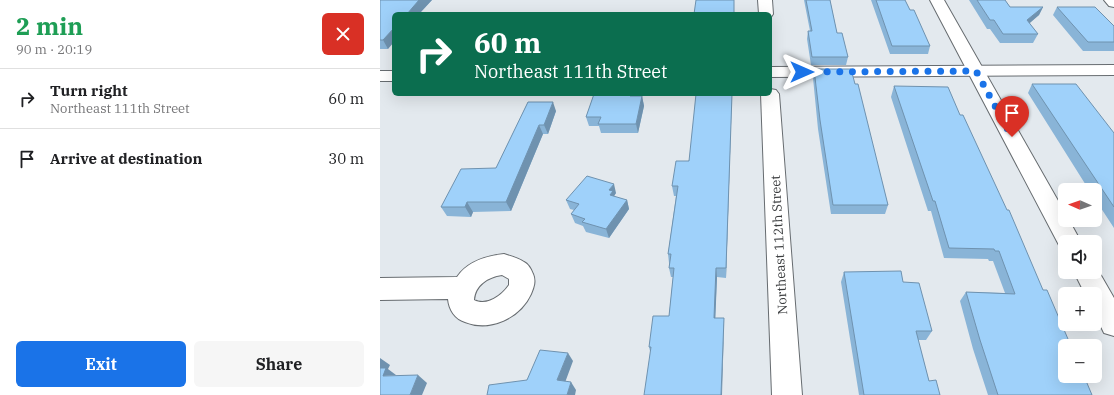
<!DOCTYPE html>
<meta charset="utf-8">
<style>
:root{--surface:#fff;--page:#f6f6f6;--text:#202124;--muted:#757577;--line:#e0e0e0;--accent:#1a73e8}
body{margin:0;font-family:"IBM Plex Serif",serif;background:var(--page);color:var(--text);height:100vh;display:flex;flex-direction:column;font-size:15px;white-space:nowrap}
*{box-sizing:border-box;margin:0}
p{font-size:13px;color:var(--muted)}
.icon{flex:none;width:22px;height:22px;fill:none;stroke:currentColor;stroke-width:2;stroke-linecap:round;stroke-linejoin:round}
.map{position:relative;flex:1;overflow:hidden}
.panel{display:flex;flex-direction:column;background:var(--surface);width:380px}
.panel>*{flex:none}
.guide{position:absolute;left:12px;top:12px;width:380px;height:84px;border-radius:6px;box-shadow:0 4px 16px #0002;background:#0b6e4f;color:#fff;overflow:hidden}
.needle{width:26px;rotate:272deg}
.fabs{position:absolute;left:678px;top:183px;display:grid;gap:8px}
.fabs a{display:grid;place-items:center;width:44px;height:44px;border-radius:6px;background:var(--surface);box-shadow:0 4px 16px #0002;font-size:20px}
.pin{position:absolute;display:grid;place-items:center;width:34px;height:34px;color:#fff;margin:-41px -17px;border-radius:50% 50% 50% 0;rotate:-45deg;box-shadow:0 0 4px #0007}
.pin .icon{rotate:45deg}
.me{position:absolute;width:44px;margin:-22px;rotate:90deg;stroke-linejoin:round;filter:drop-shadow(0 0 3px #0008)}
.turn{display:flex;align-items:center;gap:14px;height:84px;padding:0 16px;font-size:18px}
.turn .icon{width:52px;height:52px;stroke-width:2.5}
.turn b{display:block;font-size:28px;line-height:34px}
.round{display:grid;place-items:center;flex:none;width:42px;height:42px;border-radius:6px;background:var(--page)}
.overview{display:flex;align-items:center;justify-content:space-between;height:68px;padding:0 16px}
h1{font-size:24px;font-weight:700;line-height:30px;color:#1e9e55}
.cta{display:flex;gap:8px;margin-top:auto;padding:8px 16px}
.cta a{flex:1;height:46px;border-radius:6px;background:var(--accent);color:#fff;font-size:16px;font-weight:700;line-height:46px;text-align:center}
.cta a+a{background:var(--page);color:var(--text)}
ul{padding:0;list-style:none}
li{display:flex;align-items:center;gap:12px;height:60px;padding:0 16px;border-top:1px solid var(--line)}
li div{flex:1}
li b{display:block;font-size:15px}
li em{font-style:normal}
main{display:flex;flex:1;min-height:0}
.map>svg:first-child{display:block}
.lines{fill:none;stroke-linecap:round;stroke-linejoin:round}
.street-casing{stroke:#676c70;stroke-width:2}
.secondary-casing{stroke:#676c70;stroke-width:2}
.street{fill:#fff;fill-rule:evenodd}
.secondary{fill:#fff;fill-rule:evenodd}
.wall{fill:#89b4d7}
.shaded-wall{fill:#6f92af}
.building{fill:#9fd1fa;stroke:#6f92af}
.route{stroke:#1a73e8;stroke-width:7;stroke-dasharray:0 12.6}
.labels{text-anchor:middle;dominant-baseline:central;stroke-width:3.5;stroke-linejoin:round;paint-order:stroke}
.street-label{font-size:13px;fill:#3b3d3f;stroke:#fff}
</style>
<main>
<section class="panel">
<div class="overview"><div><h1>2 min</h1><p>90 m · 20:19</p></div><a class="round" style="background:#d93025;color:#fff"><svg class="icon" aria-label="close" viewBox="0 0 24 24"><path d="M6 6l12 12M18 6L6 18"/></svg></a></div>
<ul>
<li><svg class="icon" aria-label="right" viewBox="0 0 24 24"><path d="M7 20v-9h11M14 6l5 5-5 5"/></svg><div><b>Turn right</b><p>Northeast 111th Street</p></div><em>60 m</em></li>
<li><svg class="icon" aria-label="arrive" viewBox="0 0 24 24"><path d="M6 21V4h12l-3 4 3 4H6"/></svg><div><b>Arrive at destination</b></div><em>30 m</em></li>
</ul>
<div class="cta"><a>Exit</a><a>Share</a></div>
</section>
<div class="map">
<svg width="734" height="395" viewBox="0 0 734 395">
<rect width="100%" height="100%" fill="#e3e9ee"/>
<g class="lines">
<g class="street-casing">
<path id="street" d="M378,0h14l1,14 -2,3 -1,-3h-11z
M724,0h10v7l-5,-1z
M734,65v10l-344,2v-10z
M0,71h14v10h-14z
M390,89l6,1 3,4 23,301h-30l-11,-301h9z
M124,254c6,2 14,4 20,8 4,2 7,7 9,12 3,7 1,13 -2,20 -11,24 -41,38 -66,28 -10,-3 -16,-12 -17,-23l-68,1v-22l77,-1c11,-16 29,-21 47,-23zM122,275l7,4v6c-7,10 -22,22 -35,15 1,-15 14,-23 28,-25z"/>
</g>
<g class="secondary-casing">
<path id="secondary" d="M550,0h14l121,213v7h4l12,22h-16v8l-4,-1z
M715,265l19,33v38l-10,-3 -9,-19v-20h-10l-11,-22h21z"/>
</g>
<use href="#street" class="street"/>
<use href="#secondary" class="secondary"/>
</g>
<path class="wall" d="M0,0h52l-13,14h-25l-6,35h-8z
M424,0h26l7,33 11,24 -2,8h-35l-4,-26 1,-8h2z
M491,0h34l5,10 20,36 -2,8h-38z
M589,0h36l5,7h33l-4,8 -10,8 9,11 -5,9h-33l-10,-14h-3z
M677,7l57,19v25h-31l-30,-36z
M434,69l41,15 33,121 -3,9h-54l-13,-85 -5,-51z
M652,84l82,49v95l-19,-29v-9h-6l-61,-97z
M514,86l66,29 132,280h-104l-15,-46 -13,-48 6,-9 39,1 -12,-32h-4l-1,-2 -44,-1 -13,-47h-3l-37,-114z
M214,94h37v2h11l2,10 -6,27h-37l-2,-7h-10l-3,-9z
M352,94l-6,184 -9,-1 -2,41h9v9l-74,24 -1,-4 20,-31 4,-39h-2l-2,-9v-5l-1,-9 8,-58h-2l-2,-10z
M148,102l28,9 -8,23h-5l-32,77 -38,1 -2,5 -24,-1 -6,-9 55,-39z
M236,193l-2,3 1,1 12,3 2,9 -20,29 -23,-6 -3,-6 -8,-3 -4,-9 3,-4 -4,-1 -4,-9z
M464,272l59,10 29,49 -6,9h-8l11,41 11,14h-81l-18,-113z"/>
<path class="shaded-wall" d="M39,0h13l-13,14h-12z
M663,7l-4,8 -16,14 4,-9z
M14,28v14l-6,7 -5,-9z
M352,94v1l-6,183v-10z
M262,96l2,10 -6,27 -2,-9z
M173,102l3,9 -8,23 -4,-9z
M159,125l4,9 -32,77 -5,-9z
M234,184l2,9 -2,3 2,5 -3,3 -4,-14z
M247,200l2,9 -20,29 -3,-9z
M87,202l6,10 -2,5 -6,-10z
M336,268l1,9 -2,50 -1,-9z
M344,318v9l-2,68h-1z
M188,353l5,8 -10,27 -6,-8z
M0,358l10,7 -2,4 8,6 -13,1 -3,-4z
M38,375l9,8 -5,12h-12z
M191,382l5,8 -1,5h-8z"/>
<path class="building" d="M0,0h39l-12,14h-13v14l-11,12h-3z
M316,0h38v14h-40z
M426,0h24l7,33h5l6,24h-36l-4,-26h4z
M496,0h29l5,10h4l16,36h-38z
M597,0h28l5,7h33l-16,13 11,14h-35l-9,-14h-4z
M677,7h38l19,19v16h-26z
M434,69h37l4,15h3l30,121h-55l-13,-85z
M652,84h44l38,49v74z
M514,86l54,1 12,28h3l44,95h2l34,80h4l24,56h-6v30h19l8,19h-94l-18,-55 -14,-48 49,2 -16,-43h-4l-1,-2 -45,-1 -14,-47h-2z
M214,94h36v2h12l-6,28h-38l3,-7h-15z
M316,94h36l-6,174h-10l-2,50h10l-3,77h-77l7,-48h-2l4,-31h16l5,-48h-5l2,-14h-3l10,-68h-6l4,-25h13z
M148,102h25l-9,23h-5l-33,77h-39l-2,5h-24l20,-38 35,-1z
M207,176l27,8 -5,6 4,1 -3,4 17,5 -21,29 -24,-7 3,-3 -14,-5 8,-10 -13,-4z
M521,271l2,11 16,1 13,48h-16l13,50 7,-1 4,15h-76l-20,-123z
M160,350l28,3 -11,27 14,2 -4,13h-80l2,-10 38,-5z
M0,368h6l-3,8 35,-1 -8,20h-30z"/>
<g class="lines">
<path class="route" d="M422,72l174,-1 36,66"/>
</g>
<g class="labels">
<g class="street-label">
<text transform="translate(399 245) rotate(-93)">Northeast 112th Street</text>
</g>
</g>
</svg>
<div class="fabs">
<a><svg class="needle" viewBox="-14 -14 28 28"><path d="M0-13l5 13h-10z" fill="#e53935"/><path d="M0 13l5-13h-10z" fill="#757577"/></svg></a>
<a><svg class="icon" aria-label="sound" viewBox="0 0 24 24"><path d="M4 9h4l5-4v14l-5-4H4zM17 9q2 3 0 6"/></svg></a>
<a>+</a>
<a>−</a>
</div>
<div class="pin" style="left:632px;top:137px;background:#d93025"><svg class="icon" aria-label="arrive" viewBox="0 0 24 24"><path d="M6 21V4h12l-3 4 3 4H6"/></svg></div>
<svg class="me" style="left:422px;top:72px" viewBox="-20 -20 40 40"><path d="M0-17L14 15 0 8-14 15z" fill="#1a73e8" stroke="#fff" stroke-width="4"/></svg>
<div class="guide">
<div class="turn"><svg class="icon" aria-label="right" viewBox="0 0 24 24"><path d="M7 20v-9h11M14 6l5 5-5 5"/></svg><div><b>60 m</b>Northeast 111th Street</div></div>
</div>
</div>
</main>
